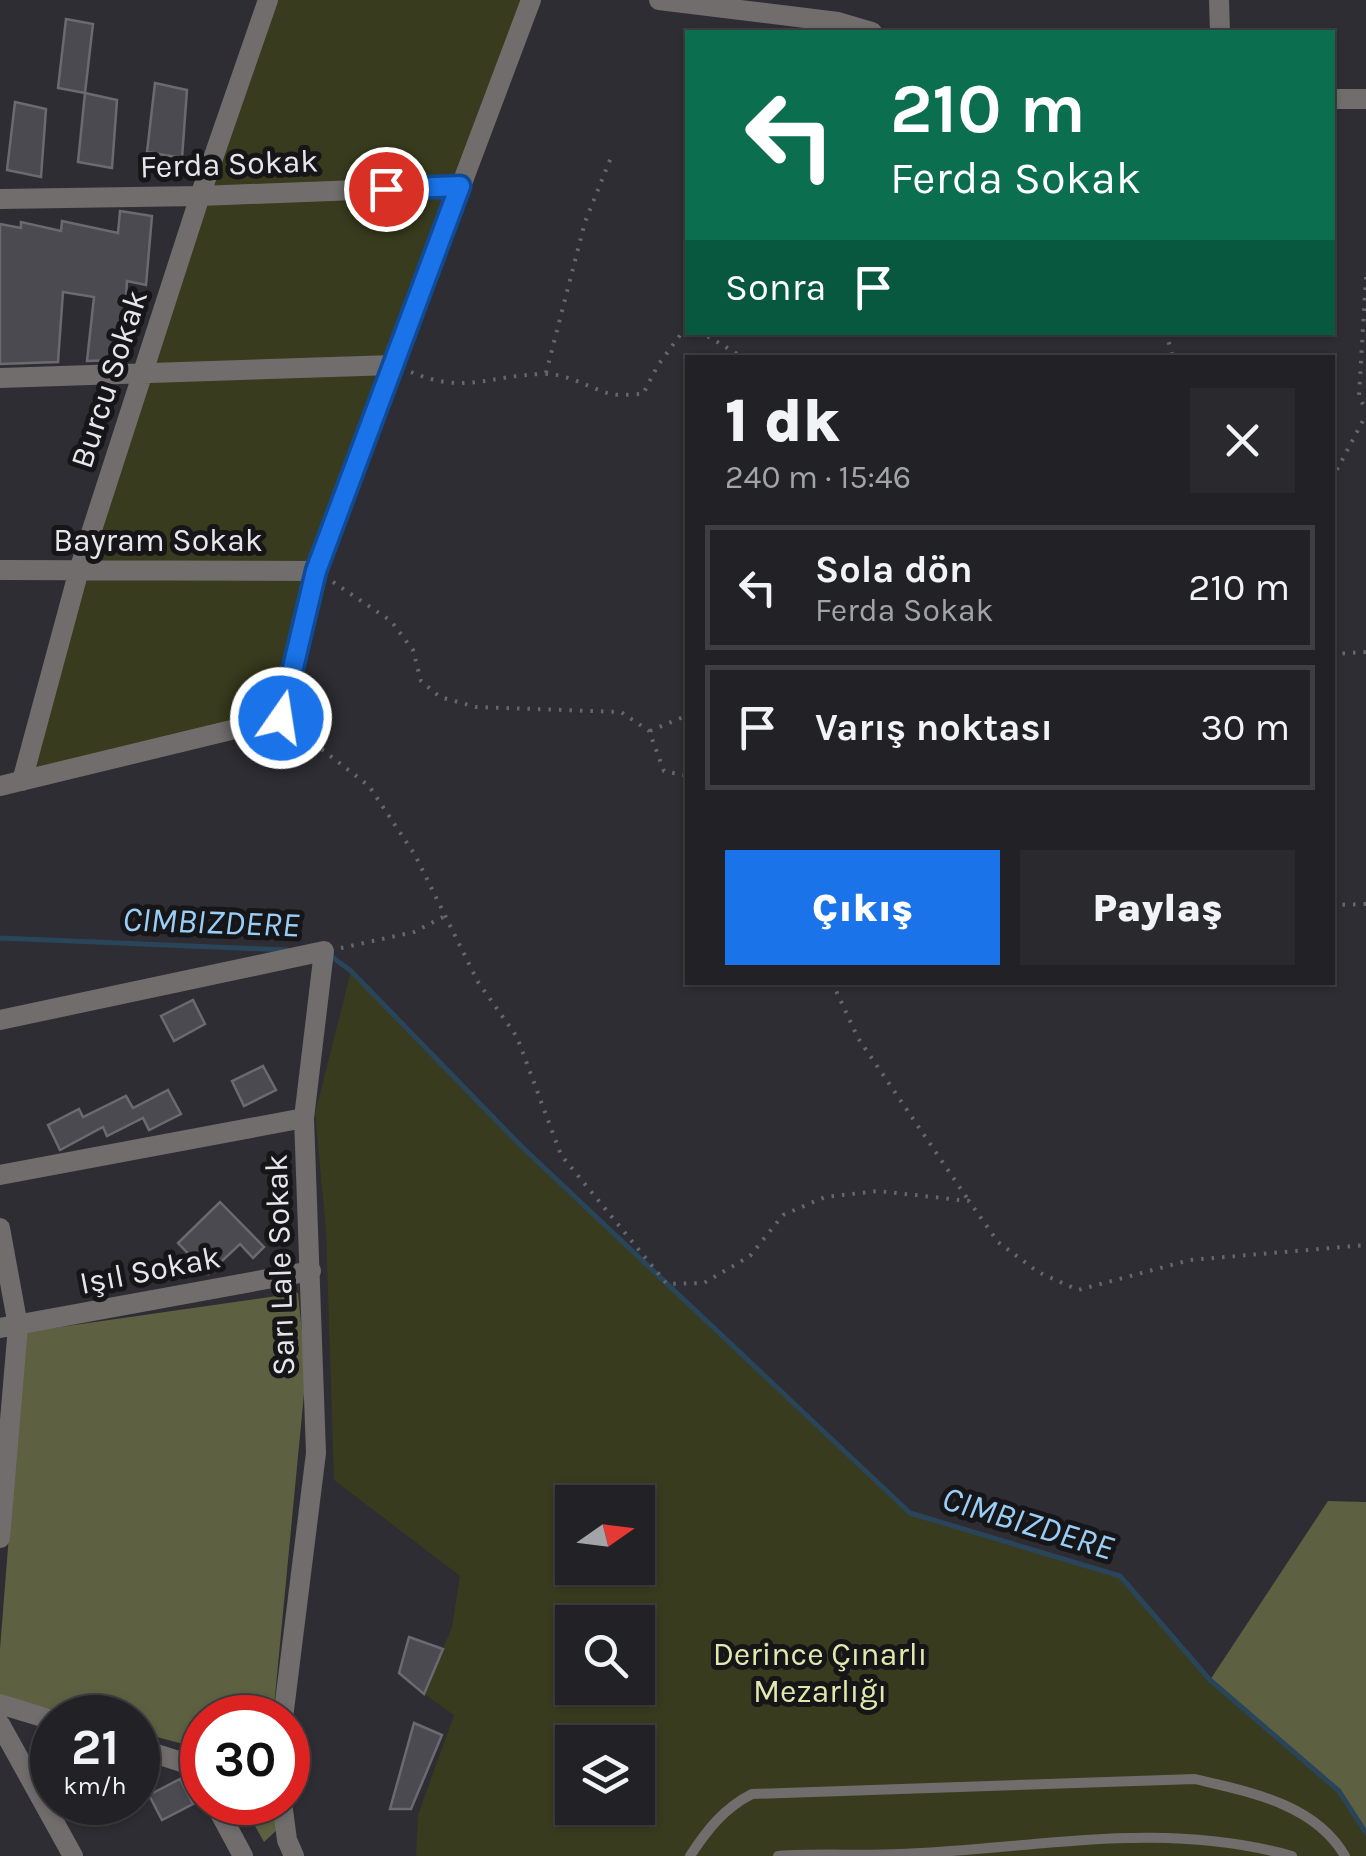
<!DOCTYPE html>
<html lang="tr">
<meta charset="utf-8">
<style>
:root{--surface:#222226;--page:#2a2a2e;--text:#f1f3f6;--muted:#a2a4a7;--line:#3f3f43;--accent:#1a73e8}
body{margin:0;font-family:Karla,sans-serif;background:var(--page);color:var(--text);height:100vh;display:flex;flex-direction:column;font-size:38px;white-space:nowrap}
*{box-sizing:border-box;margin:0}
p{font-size:32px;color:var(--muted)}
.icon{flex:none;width:55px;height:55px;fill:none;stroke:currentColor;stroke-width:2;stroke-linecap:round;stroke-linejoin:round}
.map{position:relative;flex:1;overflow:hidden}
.panel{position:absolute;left:685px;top:355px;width:650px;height:630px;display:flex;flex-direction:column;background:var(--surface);border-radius:0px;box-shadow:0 2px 8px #0004,0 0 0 2px var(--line)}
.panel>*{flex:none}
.banner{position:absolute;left:685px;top:30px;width:650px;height:305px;border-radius:0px;box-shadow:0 2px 8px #0004,0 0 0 2px var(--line);background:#0b6e4f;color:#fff;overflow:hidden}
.needle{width:65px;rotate:76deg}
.buttons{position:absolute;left:555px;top:1485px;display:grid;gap:20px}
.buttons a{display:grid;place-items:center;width:100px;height:100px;border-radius:0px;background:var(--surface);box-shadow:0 2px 8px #0004,0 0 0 2px var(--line);font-size:50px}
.speed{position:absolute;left:30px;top:1695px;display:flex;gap:20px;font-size:50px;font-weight:700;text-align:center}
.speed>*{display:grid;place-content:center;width:130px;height:130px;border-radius:50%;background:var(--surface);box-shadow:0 2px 8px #0004,0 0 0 2px var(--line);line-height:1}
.speed small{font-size:25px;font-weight:400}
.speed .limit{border:15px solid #d22;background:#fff;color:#111}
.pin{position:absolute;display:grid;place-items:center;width:85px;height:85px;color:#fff;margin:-42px;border:5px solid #fff;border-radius:50%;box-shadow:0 2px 10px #0007}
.me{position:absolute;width:110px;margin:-55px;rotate:13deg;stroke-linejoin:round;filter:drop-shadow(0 0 8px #0008)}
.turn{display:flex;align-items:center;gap:35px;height:210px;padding:0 40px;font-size:45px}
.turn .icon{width:130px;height:130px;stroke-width:2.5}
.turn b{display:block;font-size:70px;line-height:85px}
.then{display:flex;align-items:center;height:95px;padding:0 40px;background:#0003;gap:20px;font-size:38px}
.round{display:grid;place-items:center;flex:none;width:105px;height:105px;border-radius:0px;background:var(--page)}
.headline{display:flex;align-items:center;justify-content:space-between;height:170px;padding:0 40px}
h1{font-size:60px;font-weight:800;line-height:75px}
.button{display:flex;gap:20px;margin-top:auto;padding:20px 40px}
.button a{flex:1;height:115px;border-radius:0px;background:var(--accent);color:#fff;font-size:40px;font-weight:800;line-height:115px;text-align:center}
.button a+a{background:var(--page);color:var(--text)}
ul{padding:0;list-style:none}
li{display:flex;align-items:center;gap:30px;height:125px;margin:0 20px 15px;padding:0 20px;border:5px solid var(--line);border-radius:0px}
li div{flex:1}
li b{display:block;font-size:38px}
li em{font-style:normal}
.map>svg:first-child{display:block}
.green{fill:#383b1d;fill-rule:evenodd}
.forest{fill:#5d6141}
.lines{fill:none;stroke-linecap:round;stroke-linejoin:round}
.stream{stroke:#2a4559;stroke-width:5}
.building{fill:#4a4a50;stroke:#6a6a70;stroke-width:2.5}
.path{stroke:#66666c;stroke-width:4;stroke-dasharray:2.5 8;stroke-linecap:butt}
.lane{stroke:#716d6d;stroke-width:10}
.street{stroke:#716d6d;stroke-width:20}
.route-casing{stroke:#114b97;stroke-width:25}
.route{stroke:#1a73e8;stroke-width:18}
.labels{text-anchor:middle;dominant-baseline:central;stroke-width:10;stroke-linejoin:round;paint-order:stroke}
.street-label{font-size:32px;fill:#e7e7eb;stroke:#161518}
.park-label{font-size:32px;fill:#e1e9ad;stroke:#161518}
.water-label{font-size:35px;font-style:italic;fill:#9acef6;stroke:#161518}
</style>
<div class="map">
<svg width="1366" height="1856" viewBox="0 0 1366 1856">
<rect width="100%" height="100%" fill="#2d2d33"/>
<path class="green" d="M268,0h263l-215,571 -35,147 -259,63z
M351,971l170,175 389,367 210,63 90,104 129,111 27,42v23h-950l2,-41 36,-100 -30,-21 28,-67 8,-51 -126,-96 -8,-250 -11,-117zM572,1502h66v66h-66zM572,1622h66v66h-66zM572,1742h66v66h-66z"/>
<path class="forest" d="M298,1293l8,80 -33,344 -71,1v31l-64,-17v-14l-57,-1 -81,-21v-47l25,-317z
M1328,1501l38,1v331l-27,-42 -129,-111z
M242,1803h30l6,26 -14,13z"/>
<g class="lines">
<path class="stream" d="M0,938l288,12
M328,954l23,17 171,176
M521,1146l389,367 210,63 90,104 129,111 27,42"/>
</g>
<path class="building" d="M66,19l27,5 -8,69 -27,-5z
M155,83l32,7 -5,68 -35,-6z
M85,93l32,7 -5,68 -34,-6z
M15,102l31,7 -5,68 -34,-7z
M120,211l32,5 -6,69 -19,-4 -5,79 -35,1 7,-64 -31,-5 -5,70 -58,2v-140l21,4v-6l40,9 1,-10 56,12z
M193,1000l12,24 -31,17 -13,-25z
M263,1066l13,24 -32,16 -12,-25z
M168,1090l13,24 -32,16 -6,-12 -36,18 -4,-9 -43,23 -12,-25 31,-16 4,8 43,-21 7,12z
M220,1202l44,45 -11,11 -13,-14 -32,30 -30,-31z
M409,1637l34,12 -19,45 -25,-21z
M414,1723l28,12 -31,74h-21z
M180,1779l13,25 -31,16 -13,-25z"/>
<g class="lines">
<path class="path" d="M1366,277l-7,119 7,15
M1166,332l7,26
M411,372c54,23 79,3 132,2 24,-1 46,14 68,20 10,2 22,0 32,0l15,-29 23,-31h23l40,24
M546,373l39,-151 27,-67
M1332,479l34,-64
M333,582l58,39 22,29 8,31 19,16 36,10 145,5 28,19 15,40 24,5
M1332,654l34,-2
M297,730l72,56 46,69 63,127 39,55 44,118 106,129 37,-1 46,-27 33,-41 42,-18 53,-6 91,10 29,41 40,30 40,18 112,-30 176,-15
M650,731l38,-16
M1332,905l34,-1
M341,948l73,-16 31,-16
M832,982l26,56 109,160"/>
<path class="lane" d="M690,1856c17,-26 34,-48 62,-62l443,-15c55,13 120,25 150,77
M778,1856c41,-3 82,0 123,-2 135,-5 258,-35 391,2"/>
<path class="street" d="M659,0l179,22 34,10
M1219,0l1,32
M1332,99h34
M0,199l200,-3 260,-10
M0,378l393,-13
M0,570l316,1
M22,781l57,-211 121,-374 68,-196
M0,786l281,-68 35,-147 215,-571
M0,1020l324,-69 -20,167
M0,1175l304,-57 12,335 -33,265
M0,1228l18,98 -18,212
M0,1328l311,-57
M0,1704l52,16
M0,1724l73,132
M138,1748l56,18 8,15
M214,1802l29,54
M282,1802l5,38 7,16"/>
</g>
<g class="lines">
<g class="route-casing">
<path id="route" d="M281,718l35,-147 144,-385 -74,3"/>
</g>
<use href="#route" class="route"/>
</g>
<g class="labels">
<g class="street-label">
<text transform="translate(229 164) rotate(-2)">Ferda Sokak</text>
<text transform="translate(109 379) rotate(-72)">Burcu Sokak</text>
<text x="158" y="540">Bayram Sokak</text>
<text transform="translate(280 1265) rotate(-92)">Sarı Lale Sokak</text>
<text transform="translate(150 1270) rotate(-11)">Işıl Sokak</text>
</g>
<g class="park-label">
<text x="820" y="1654">Derince Çınarlı<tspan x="820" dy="37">Mezarlığı</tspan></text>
</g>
<g class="water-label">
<text transform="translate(211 922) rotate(2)">CIMBIZDERE</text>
<text transform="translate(1028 1523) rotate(17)">CIMBIZDERE</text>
</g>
</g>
</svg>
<div class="buttons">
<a><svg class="needle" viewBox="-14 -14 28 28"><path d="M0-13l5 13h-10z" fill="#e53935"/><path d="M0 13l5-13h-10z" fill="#a2a4a7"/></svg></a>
<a><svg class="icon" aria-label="search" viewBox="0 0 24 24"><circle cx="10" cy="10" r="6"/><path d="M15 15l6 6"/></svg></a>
<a><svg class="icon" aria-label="layers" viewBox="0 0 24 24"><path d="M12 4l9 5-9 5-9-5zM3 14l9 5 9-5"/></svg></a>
</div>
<div class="speed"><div>21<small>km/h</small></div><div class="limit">30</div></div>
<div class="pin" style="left:386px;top:189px;background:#d93025"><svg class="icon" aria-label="arrive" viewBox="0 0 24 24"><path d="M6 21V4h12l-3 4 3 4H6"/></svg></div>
<svg class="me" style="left:281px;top:718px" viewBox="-20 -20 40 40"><circle r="17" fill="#1a73e8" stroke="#fff" stroke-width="3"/><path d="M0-11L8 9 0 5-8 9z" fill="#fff"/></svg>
<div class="banner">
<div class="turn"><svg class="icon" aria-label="left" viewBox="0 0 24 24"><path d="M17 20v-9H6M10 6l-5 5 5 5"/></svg><div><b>210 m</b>Ferda Sokak</div></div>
<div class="then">Sonra<svg class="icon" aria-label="arrive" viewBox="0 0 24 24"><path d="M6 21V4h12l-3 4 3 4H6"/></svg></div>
</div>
<section class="panel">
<div class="headline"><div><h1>1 dk</h1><p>240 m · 15:46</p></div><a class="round"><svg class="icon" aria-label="close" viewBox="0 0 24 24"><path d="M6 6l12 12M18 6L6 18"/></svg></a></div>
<ul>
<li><svg class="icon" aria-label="left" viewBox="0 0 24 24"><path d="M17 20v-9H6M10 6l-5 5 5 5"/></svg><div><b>Sola dön</b><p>Ferda Sokak</p></div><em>210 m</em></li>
<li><svg class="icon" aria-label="arrive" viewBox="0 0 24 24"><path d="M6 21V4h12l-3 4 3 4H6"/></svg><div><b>Varış noktası</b></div><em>30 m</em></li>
</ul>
<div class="button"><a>Çıkış</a><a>Paylaş</a></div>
</section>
</div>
